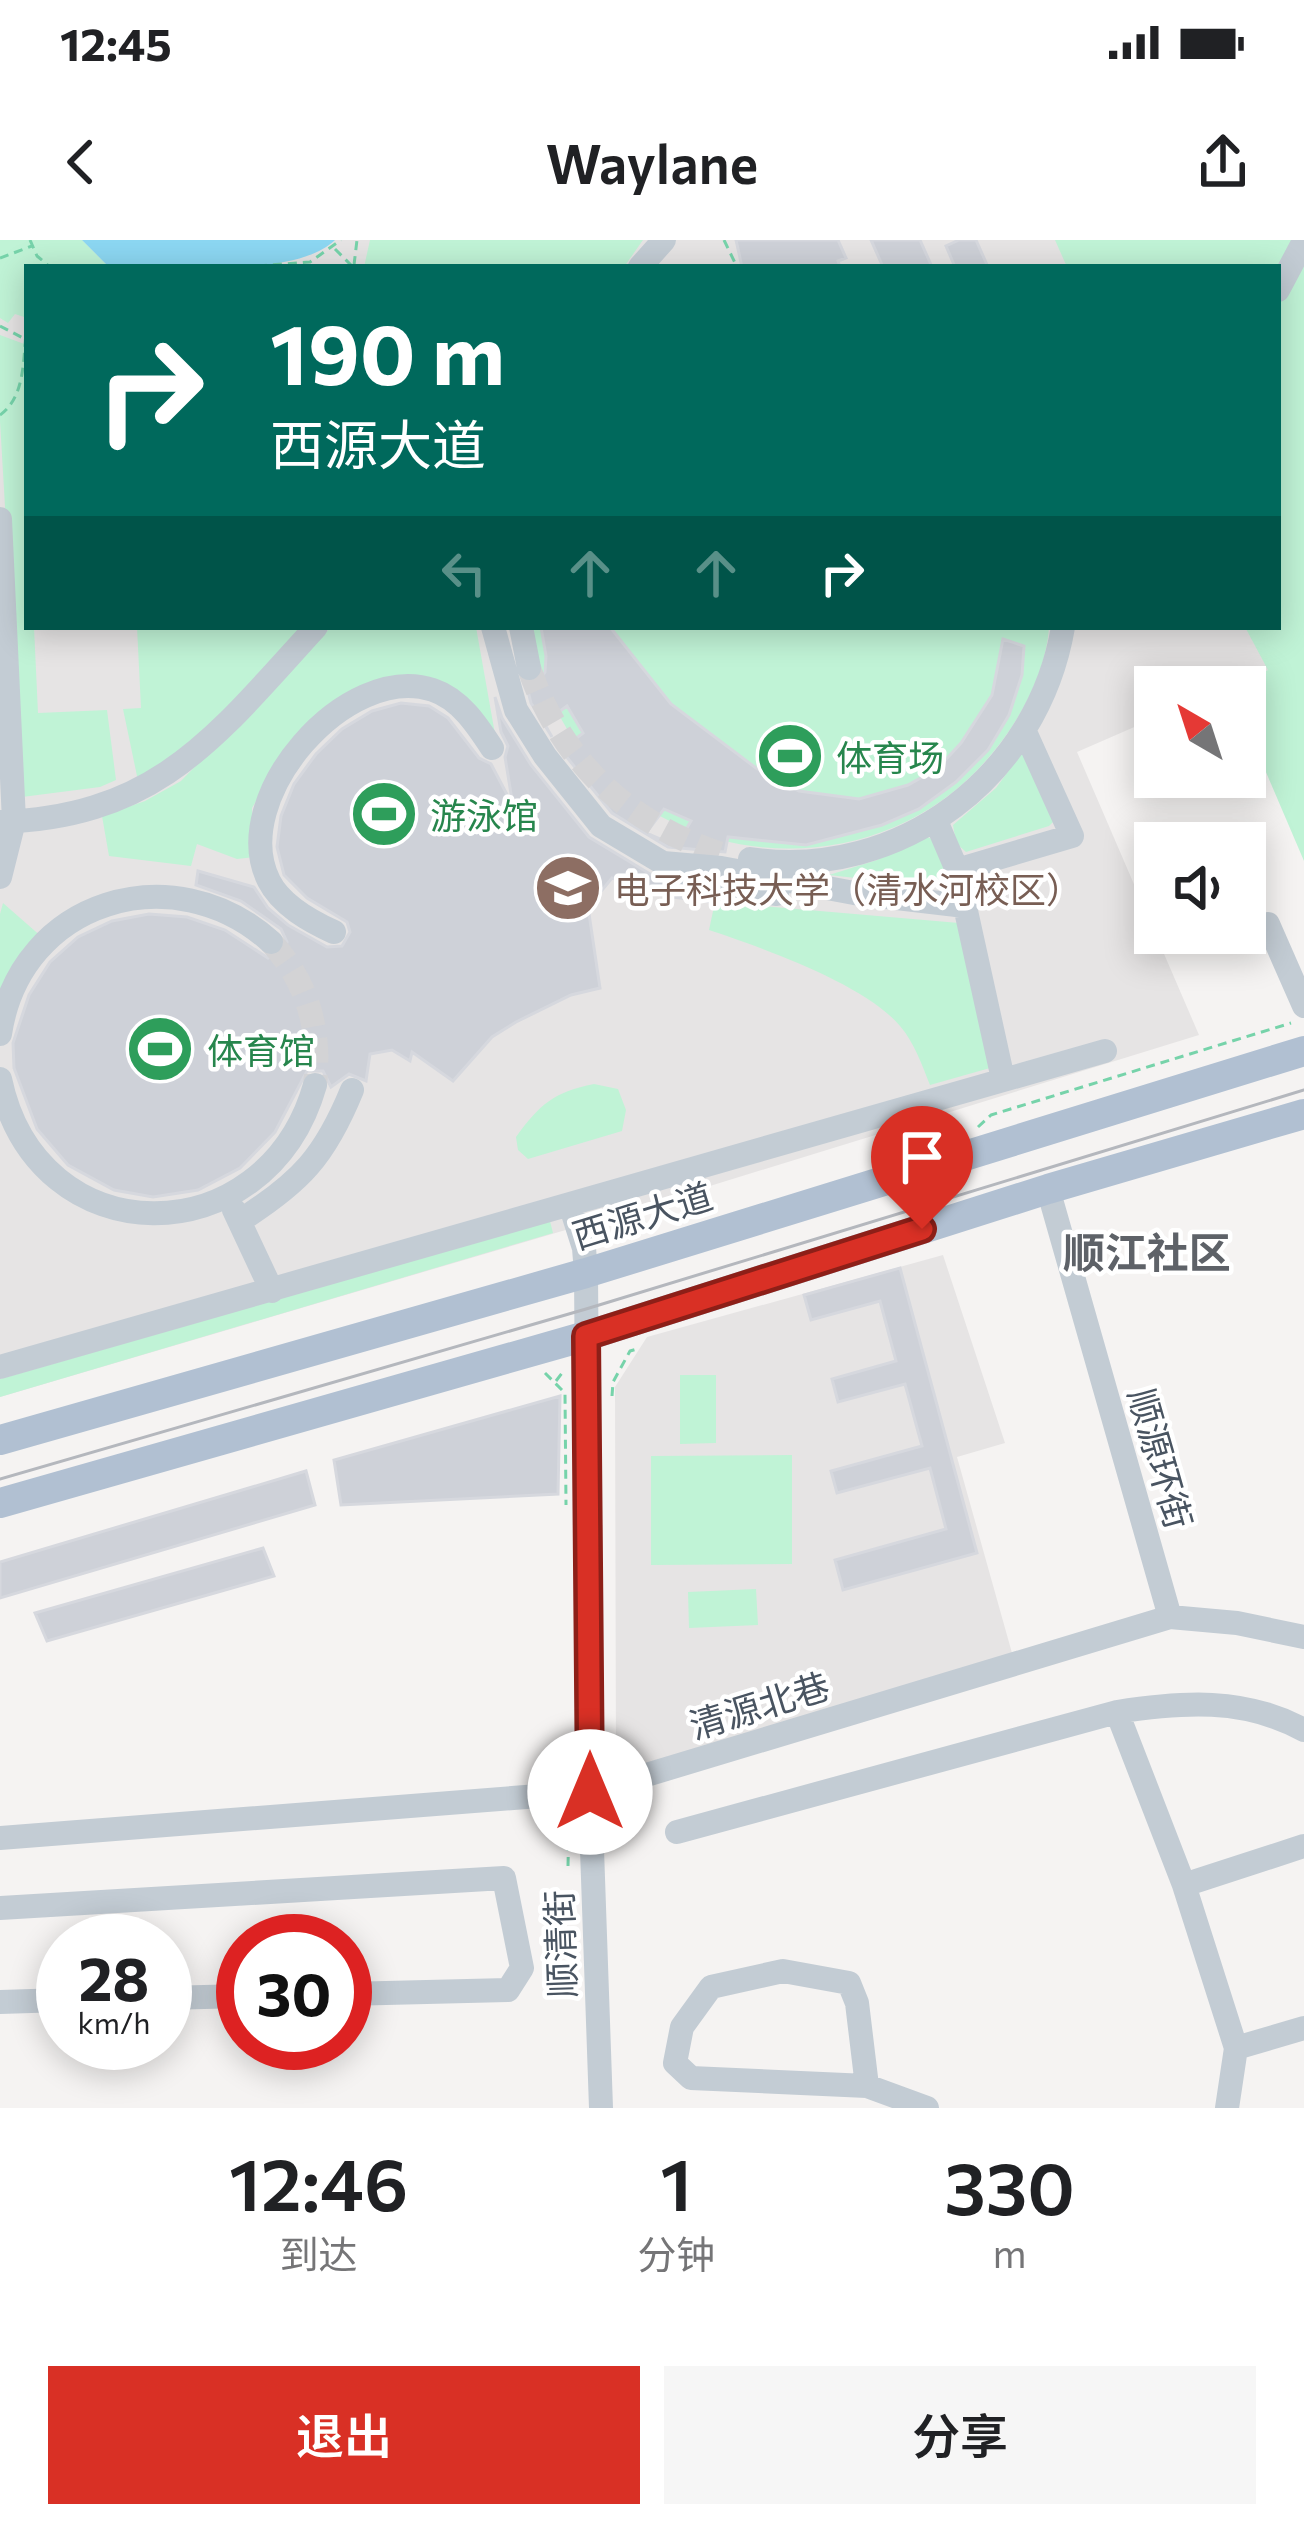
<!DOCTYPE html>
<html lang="zh">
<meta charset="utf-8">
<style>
:root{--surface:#fff;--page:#f6f6f6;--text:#202124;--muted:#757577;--accent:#d93025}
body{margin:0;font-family:Commissioner,"Noto Sans SC",sans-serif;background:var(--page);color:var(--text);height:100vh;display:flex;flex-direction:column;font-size:45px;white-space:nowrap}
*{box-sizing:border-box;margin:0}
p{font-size:39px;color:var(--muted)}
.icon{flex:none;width:66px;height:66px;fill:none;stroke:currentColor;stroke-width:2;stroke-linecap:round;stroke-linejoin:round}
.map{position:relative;height:1868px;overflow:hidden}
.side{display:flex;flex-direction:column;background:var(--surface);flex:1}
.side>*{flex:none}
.guide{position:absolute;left:24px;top:24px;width:1257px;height:366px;border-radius:0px;box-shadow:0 6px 30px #0003;background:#00695c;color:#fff;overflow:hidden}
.needle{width:78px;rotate:321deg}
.controls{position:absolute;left:1134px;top:426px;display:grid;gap:24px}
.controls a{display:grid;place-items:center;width:132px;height:132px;border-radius:0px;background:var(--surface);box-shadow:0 6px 30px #0003;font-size:60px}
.speed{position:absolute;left:36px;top:1674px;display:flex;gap:24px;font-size:60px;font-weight:700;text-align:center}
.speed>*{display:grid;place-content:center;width:156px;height:156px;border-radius:50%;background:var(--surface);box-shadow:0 6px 30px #0003;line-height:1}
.speed small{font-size:30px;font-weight:400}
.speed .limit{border:18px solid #d22;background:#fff;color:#111}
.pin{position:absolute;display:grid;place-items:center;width:102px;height:102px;color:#fff;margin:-123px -51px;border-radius:50% 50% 50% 0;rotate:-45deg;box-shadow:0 0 12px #0007}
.pin .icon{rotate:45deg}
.me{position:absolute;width:132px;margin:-66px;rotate:0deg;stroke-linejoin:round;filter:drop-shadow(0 0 9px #0008)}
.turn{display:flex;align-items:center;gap:42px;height:252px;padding:0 48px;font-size:54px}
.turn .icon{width:156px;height:156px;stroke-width:2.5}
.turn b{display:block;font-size:84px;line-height:102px}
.lanes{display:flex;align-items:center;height:114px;padding:0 48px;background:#0003;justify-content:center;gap:60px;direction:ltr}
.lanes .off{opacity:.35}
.eta{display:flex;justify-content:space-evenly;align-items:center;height:204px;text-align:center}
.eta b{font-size:72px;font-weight:600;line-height:84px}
.primary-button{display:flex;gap:24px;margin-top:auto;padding:24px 48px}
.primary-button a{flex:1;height:138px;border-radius:0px;background:var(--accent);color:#fff;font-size:48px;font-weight:600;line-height:138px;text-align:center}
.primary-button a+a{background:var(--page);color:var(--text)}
.status{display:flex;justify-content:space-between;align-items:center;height:84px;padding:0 60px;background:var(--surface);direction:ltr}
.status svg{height:33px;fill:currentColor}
header{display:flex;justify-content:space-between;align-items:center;height:156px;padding:0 48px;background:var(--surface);font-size:54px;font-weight:600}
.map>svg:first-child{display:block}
.education{fill:#e6e4e4;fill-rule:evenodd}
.green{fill:#c0f3d6}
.water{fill:#8cd7f2}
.building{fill:#ced1d8;stroke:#d6d8de;stroke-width:3;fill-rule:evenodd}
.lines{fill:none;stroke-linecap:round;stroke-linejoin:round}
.minor-tunnel{stroke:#d3d3d5;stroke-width:24;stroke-dasharray:24 12;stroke-linecap:butt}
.path{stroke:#76d3aa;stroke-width:3;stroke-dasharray:9 6;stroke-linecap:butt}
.minor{stroke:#c3ccd4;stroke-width:24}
.major{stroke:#b1c0d2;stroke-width:30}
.tram{stroke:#b4b7bd;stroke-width:3}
.route-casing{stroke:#8d1f18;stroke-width:30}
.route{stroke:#d93025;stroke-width:21}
.labels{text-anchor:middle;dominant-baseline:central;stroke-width:9;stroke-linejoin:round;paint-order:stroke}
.leisure-label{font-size:36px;fill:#27864d;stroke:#fff;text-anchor:start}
.education-label{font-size:36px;fill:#785e54;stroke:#fff;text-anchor:start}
.street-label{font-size:36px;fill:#495461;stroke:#fff}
.quarter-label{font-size:42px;font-weight:bold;fill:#5e6268;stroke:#fff}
</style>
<div class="status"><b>12:45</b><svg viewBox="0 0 49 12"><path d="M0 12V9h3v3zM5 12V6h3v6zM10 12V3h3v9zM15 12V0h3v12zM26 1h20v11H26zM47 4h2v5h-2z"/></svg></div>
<header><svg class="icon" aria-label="back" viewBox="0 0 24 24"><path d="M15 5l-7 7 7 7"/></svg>Waylane<svg class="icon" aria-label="share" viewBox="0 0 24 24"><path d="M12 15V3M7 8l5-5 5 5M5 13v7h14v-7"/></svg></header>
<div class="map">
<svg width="1304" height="1868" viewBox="0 0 1304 1868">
<rect width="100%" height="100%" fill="#f5f3f2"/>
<path class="education" d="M0,0h1304v415l-77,32h-72v31l-78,34 122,283 -586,181 -613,181zM27,27h1251v360h-1251z
M943,1015l62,188 -48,14 55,196 -373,116 -23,-5 -1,-377 32,-50z"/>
<path class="green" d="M0,0h82l25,25 12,2h-92v51l-12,-4 -7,9 -8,-5z
M370,0h273l-19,27h-260z
M1055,0h249v621l-59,-138v-36l-16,-1 39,-16 -23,-43h33v-360h-211z
M0,95l27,10v282h7l4,86 69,-3 9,70 -16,7 -78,10 -22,-376z
M137,387h164l-95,105 -63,48 -6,-4 -14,-67 18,-1z
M331,387h145l19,107 -84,-55 -120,62 -39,67 3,49 -18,2 -40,-15 -6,22 -82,-10 -7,-40 43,-15 36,-20z
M531,387h518c-3,47 -30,95 -60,130 -111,132 -328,120 -422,-28 -19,-31 -28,-66 -36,-102z
M1029,503l27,76 -7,7 -83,26 -10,-9 -3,-18 43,-37z
M924,595l13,7 9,37 -11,8 -106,-12 48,-15z
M715,662l244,21 31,145 -60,17c-8,-20 -16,-43 -30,-59 -35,-42 -137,-78 -191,-96z
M3,663l40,35 -43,66v-90z
M594,844l24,5 8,21 -4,21 -94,28 -10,-9 -2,-13c24,-33 38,-45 78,-53z
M550,981l3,12 -553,164v-18z
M680,1135h36v68l-36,1z
M792,1215v109l-141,1v-109z
M756,1349l2,36 -69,3 -1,-36z"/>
<path class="water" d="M82,0h253c-39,38 -161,27 -216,27l-12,-2z"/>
<path class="building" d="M736,0h102l8,18 -8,3 2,6h-98z
M871,0h49l12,27h-49z
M959,0h17l12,27h-33l-9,-21z
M541,387h69l61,77 85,64 43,23 60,8 49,-14 30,-17 23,-25 31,-48 11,-56 21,7 -2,29 -13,40 -21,35 -32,32 -37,27 -37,16 -76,20 -78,-8 -3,15 -57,-5 -56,-34 -51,-63 22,-17 -16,-27 -23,17 8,14 -21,-34 -5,-19 13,-3 6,-9 1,-16zM664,569l27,12 -15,25 -30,-13z
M495,457l7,21 29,47 58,72 66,40 58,25 -41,-5 -60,-19 -24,29 12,81 -29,7 -55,27 -24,15 -39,44 -41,-29 -2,9 -18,-11 -22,4 -4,27 -17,-7 -18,13 -8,-16h-16l-32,61 -35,36 -42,22 -45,7 -39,-7 -46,-25 -31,-36 -23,-61 -1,-25 16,-48 21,-33 28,-25 34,-16 37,-7 38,3 38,13 43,28 16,-6 3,-10 -6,-13 -40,-28 -45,-16 2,-14 56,16 14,21 20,17 39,22 15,-1 8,-14 -3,-10 -40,-24 -23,-23 -7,-28 4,-31 13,-32 22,-30 26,-25 30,-18 29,-8 28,3 19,12 31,40 12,6 22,42 -8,-49 3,-11 -7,-14z
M900,1028l77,285 -134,37 -8,-30 111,-31 -16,-61 -93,25 -6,-22 91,-25 -17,-62 -67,18 -6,-23 64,-18 -16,-60 -69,19 -7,-25z
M560,1156l-2,98 -217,11 -7,-45z
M306,1231l9,34 -315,93v-36z
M263,1308l11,28 -227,65 -12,-28z"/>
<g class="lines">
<path class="minor-tunnel" d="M529,428c33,95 100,156 195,187
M271,702c37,41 50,88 44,143"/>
<path class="path" d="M30,0l7,16 13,11
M724,0l13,27
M335,9l18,18
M0,18l32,-12
M354,25l3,-25
M77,27h16
M243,27l67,-5 31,-22
M0,86l25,13
M0,175c27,-19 23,-62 27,-93
M978,887l13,-12 300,-92
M545,1133l20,20 1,112
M556,1141l6,-8
M612,1156l1,-14 17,-31 7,-2
M568,1626l1,-46"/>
<path class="minor" d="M640,27l24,-27
M1278,50l26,-49
M0,279l14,302 -14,56
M493,387l23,83 29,46 56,70 62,37 58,5 133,25 111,13
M521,387l8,41
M936,581l21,49 46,209
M0,582c159,-5 217,-87 316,-195
M750,619c151,22 288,-84 313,-232
M957,630l115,-34 -47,-104
M683,632l35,14 59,8
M1268,684l36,82
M334,692c-24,-11 -53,-27 -65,-51 -42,-83 78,-220 164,-191 27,9 44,35 59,58
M0,794c20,-134 174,-180 271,-92
M0,839c37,178 266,178 315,6
M1048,949l122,428 67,6 67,14
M570,964l14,44 2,25 4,519 11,316
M234,970l38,81
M241,980c60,-38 84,-64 111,-130
M0,1127l1105,-316
M1117,1472l67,173 52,163 -9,60
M677,1592l440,-120c64,-10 127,-15 187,18
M0,1598l590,-46 580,-175
M1184,1645l120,-39
M0,1668l504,-30 18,90 -14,22 -163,4
M165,1758l78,-2
M0,1762l63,-2
M1236,1808l68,-20
M867,1846l-10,-83 -8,-20 -66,-12 -72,16 -29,40 -7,36 16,15 176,8 60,22"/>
<path class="major" d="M0,1200l586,-167 718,-222
M0,1263l586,-167 462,-147 256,-75"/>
<path class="tram" d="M0,1239l586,-170 718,-219"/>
</g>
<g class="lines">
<g class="route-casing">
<path id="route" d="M590,1552l-4,-456 336,-107"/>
</g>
<use href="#route" class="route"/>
</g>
<defs>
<g id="stadium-disc" transform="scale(3.45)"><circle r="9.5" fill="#2e9e5b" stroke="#fff"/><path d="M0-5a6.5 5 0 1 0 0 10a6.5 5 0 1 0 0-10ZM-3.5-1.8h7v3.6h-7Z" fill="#fff"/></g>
<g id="university-disc" transform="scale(3.45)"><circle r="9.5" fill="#8d6e63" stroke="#fff"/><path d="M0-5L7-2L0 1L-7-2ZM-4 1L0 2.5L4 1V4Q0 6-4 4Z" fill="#fff"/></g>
</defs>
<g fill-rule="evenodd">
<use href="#stadium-disc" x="790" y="516"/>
<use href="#stadium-disc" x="384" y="574"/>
<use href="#university-disc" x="568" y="648"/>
<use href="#stadium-disc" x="160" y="809"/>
</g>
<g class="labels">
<g class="leisure-label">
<text x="836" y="516">体育场</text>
<text x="430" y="574">游泳馆</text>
<text x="207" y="809">体育馆</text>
</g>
<g class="education-label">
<text x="614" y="648">电子科技大学（清水河校区）</text>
</g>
<g class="street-label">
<text transform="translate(642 974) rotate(-17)">西源大道</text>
<text transform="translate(1162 1218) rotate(74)">顺源环街</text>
<text transform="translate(759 1464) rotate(-17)">清源北巷</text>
<text transform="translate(559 1704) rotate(-92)">顺清街</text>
</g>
<g class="quarter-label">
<text x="1147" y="1011">顺江社区</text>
</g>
</g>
</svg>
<div class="controls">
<a><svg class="needle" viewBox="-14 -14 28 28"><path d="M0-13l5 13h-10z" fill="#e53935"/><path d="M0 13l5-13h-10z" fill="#757577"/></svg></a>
<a><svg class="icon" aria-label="sound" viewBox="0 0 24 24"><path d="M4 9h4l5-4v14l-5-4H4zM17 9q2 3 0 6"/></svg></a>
</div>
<div class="speed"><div>28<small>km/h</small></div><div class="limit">30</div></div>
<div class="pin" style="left:922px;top:989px;background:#d93025"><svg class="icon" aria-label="arrive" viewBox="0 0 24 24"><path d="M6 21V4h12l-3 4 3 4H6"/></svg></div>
<svg class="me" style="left:590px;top:1552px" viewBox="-20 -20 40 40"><circle r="19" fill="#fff"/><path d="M0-13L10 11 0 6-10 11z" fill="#d93025"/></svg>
<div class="guide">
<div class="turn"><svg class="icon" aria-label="right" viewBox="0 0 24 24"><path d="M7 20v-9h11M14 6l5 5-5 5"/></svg><div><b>190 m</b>西源大道</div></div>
<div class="lanes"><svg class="icon off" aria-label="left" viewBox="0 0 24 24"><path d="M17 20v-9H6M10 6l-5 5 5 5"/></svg><svg class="icon off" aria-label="ahead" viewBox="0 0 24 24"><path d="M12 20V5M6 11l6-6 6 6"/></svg><svg class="icon off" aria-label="ahead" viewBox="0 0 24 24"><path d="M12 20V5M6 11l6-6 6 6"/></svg><svg class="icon" aria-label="right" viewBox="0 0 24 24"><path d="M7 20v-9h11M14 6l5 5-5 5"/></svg></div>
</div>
</div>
<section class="side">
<div class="eta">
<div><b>12:46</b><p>到达</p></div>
<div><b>1</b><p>分钟</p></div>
<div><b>330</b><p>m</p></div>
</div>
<div class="primary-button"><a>退出</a><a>分享</a></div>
</section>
